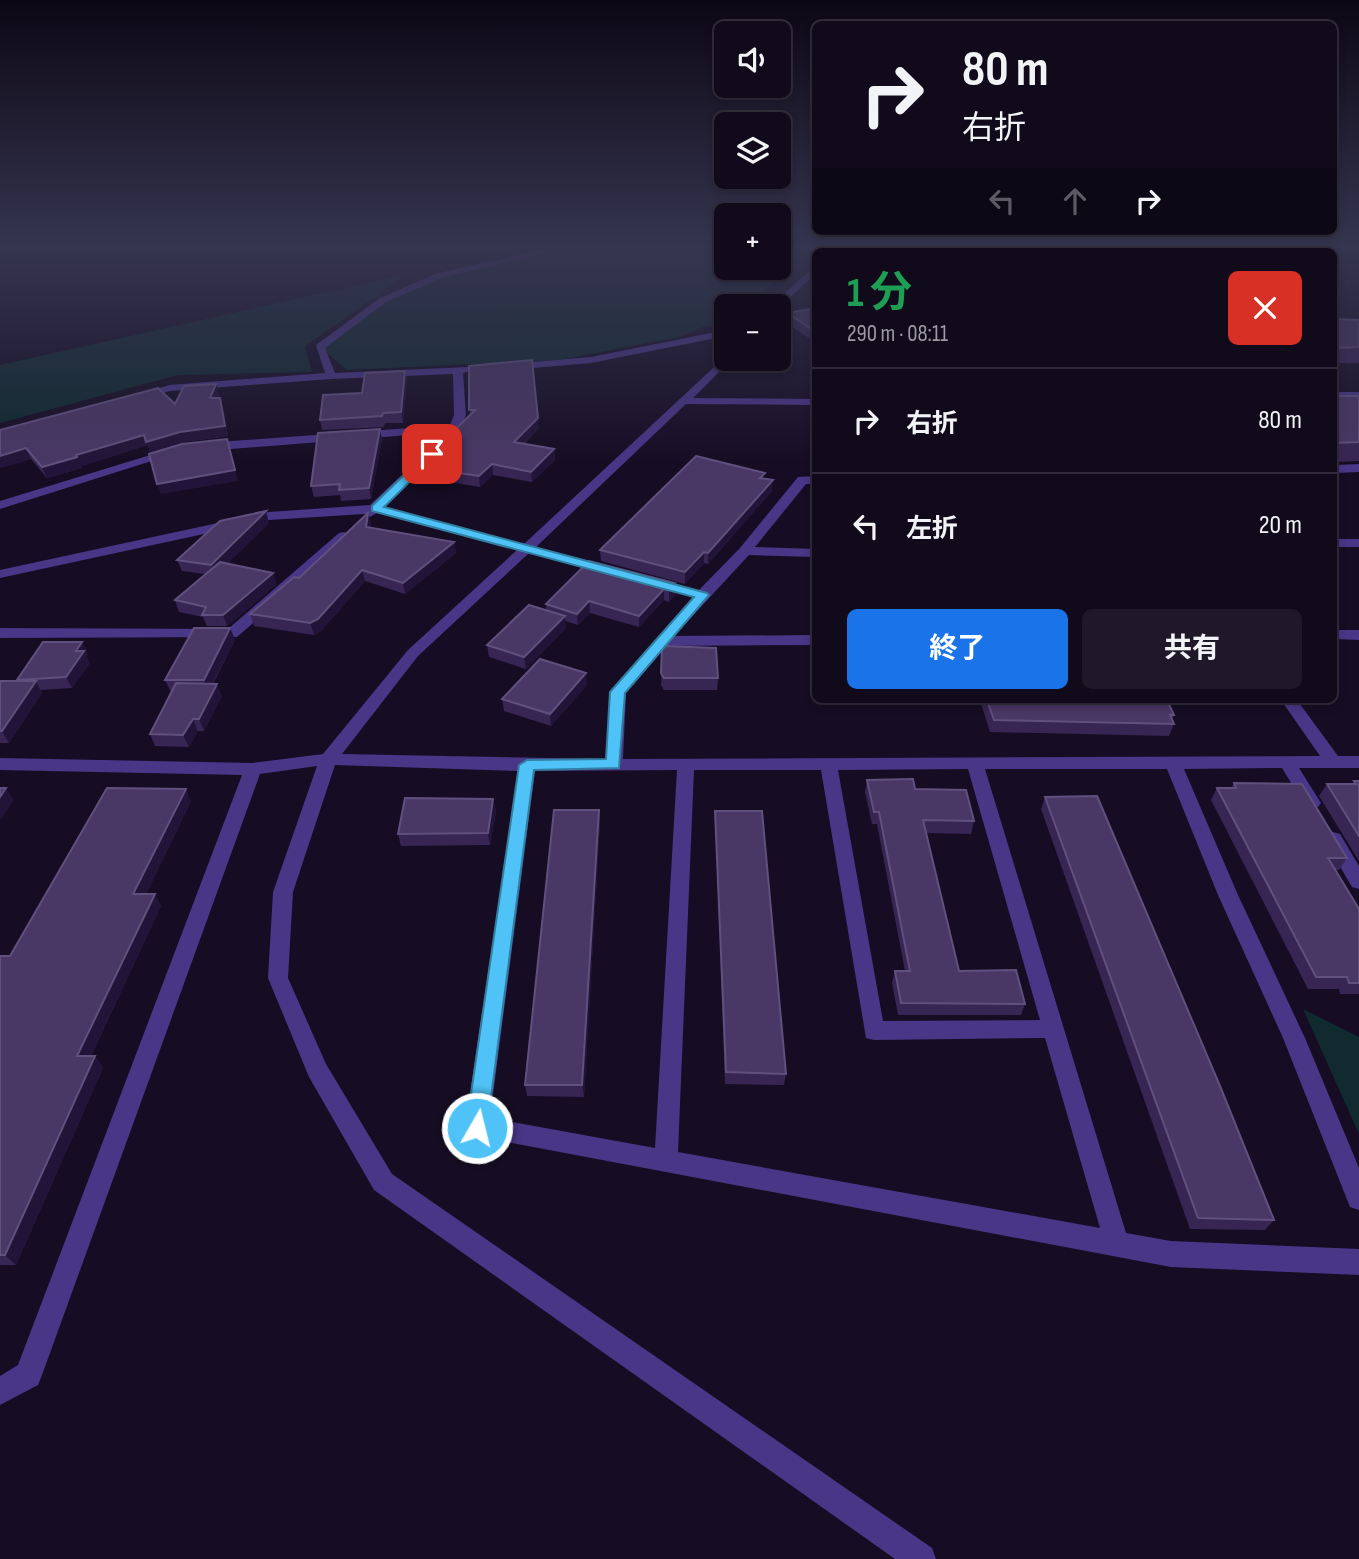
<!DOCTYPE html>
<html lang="ja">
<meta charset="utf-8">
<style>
:root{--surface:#100a1b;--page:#1e1828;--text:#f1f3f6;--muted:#9c9aa3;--line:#302b3a;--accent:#1a73e8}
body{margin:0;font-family:"Sofia Sans Condensed","Noto Sans JP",sans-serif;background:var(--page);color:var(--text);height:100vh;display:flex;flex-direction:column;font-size:26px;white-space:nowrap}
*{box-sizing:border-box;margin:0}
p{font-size:23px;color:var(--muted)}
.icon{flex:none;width:38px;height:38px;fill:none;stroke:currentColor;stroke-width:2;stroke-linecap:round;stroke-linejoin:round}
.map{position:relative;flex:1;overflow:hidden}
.side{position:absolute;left:812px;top:248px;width:525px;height:455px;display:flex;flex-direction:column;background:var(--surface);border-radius:10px;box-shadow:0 4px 10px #0003,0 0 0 2px var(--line)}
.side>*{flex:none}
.top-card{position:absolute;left:812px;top:21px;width:525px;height:214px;border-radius:10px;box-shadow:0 4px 10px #0003,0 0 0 2px var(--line);background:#100a1b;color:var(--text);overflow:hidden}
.fabs{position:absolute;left:714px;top:21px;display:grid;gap:14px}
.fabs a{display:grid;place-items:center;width:77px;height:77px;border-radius:10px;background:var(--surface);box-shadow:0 4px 10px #0003,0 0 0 2px var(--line);font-size:35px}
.pin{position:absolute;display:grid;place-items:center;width:60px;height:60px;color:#fff;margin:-30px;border-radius:14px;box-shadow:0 4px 10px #0006}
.me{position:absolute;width:77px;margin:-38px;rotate:8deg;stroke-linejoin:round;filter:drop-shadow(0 0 5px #0008)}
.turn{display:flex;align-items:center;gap:24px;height:147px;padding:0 35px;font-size:32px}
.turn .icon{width:91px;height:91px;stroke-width:2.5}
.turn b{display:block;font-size:49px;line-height:60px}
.lanes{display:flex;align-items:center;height:66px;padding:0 35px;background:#0003;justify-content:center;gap:35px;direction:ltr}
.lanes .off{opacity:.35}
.round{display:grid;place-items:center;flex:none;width:74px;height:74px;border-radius:10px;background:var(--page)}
.overview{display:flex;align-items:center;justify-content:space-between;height:119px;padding:0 35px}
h1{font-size:42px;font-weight:700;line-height:52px;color:#1e9e55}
.action{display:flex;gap:14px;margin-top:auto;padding:14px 35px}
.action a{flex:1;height:80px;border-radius:10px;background:var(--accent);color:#fff;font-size:28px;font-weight:700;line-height:80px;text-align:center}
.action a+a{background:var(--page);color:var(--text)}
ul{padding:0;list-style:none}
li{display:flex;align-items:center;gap:21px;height:105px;padding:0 35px;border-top:2px solid var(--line)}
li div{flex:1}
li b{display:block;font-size:26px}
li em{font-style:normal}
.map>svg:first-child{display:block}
.green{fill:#102a2f}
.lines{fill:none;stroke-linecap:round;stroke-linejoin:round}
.minor{fill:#483686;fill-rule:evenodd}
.wall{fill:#372553}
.shaded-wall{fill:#221438}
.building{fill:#493765;stroke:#60507e;stroke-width:2}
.route{fill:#4fc3f7;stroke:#337fa1;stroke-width:2}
</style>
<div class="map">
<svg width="1359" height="1559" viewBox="0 0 1359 1559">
<rect width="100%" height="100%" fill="#160d24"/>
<path class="green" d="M591,246h128l7,5v17h23l33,6 -32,32h-24v20l-23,1 -24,10 -120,23 -212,10 -27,-23 63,-47 58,-25z
M408,274l-103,72 7,26 -134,3 -178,48v-58z
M1303,1009l56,28v97z"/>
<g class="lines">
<path class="minor" d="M561,246h17l-134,31 -58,25 -61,46 10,25 133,-6 5,3 -10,3 3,42 -9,21 -73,71 140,37 202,-188v3h5l-1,2 -37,37 123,1v6l-130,-1 -150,143 78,20v6l-5,1 -80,-21 -111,103 -76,98 264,5 4,-67 83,-95 -45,-12v-6l5,-1 46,12 41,-42 58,-71 18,-1v8h-10l-51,63 61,2v8l-67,-2 -75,81 142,-1v10l-150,1 -40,47 -3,66 697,-3 -39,-56h16l41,56h21v12h-60l22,35 -3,4h-12l-24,-39 -98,1 54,126 67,143 54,130v42l-9,-3 -67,-169 -65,-143 -51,-126h-182l141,464 45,8 188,8v26l-188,-8 -702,-132 -4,-8 53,-356 -183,-6 -42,127 -5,86 38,86 66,110 540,374 4,11h-41l-521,-369 -65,-113 -41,-99 5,-86 44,-126 -57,8 -218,601 -4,10 -38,20v-29l18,-11 224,-590 -242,-5v-12l253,5 70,-9 85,-104 109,-100 -140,-37 -7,4 -6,-3 -95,6 -269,58v-8l269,-58 101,-7 77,-73 -242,19 -6,-4 6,-4 245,-18 4,-10 -1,-41 -122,5 -161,12 -32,9 -5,-3 36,-12 156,-12 -9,-28 64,-47 58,-25zM968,769l72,251 -157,1 -45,-251zM677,770l-22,378 -165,-30 45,-347zM694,770h127l45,268 8,2 171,-2 55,190 -422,-76z
M831,246h9l-5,6h-8z
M1015,246h12l9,6h-11z
M816,265v8l-37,35 -9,-2z
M726,330v6l-135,27 -82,7 -5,-3 5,-3 82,-7z
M1334,392h25v6h-25z
M170,449l10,3 -180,57v-8z
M1359,464v8l-25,1v-8z
M344,532l7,4 -2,3 -112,98 -237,1v-10l228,1 111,-96z
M1334,539h25v8h-25z
M1334,630h25v10l-25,-1z
M1333,832l7,2 19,32v23l-7,-2 -28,-48 2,-5z"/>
</g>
<path class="wall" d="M1032,246h185l7,6h-171l-6,-2 -7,1z
M816,308v35l-29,-20v-10z
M1334,319l25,1v43h-25z
M469,366l70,62 -15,16 30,5 1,11 -23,22 -39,-7 -13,12 -61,-10 -2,-10 53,-52z
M405,371l2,10 -4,42h-18l-1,4 -62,3 -2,-10 42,-27z
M219,394l-1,4 5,10 5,28 -44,6 -34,11 -2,-8 -67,21 1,2 -35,10 -16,-19 -31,9v-38l175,-26z
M1334,396h25v65l-25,1z
M380,429l2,10 -11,60 -30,2 -1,-6 -26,2 -3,-11z
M764,479l8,12 -64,73 -4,-1 -19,21 -84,-23 -1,-11z
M368,513l3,11 -1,4 84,14 2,11 -51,41 -40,-13 -44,50 -7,4 -60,-9 -4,-12 49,-36z
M269,523l-41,40 49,21 -50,42h-20l-4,-9 -24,-5 -4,-12 30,-26 -23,-3 -5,-11z
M675,583v12l-6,7 -5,-2 -25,27 -49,-14 -12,12 -13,-4 1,7 -40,41 -37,-12 -2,-12 59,-34v-7z
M230,628l5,12 -22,44 9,12 -18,35h-6l-9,16 -34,-1 -5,-12 21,-42 -6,-12z
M662,646l56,32 -1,12h-53l-3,-5z
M88,654l-2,2 4,7 -18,25 -32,2 2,3 -33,50h-9v-62h18l-1,-1z
M587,685l-36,41 -47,-15 -2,-12z
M980,700h187l7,15 -2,5 2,4 -5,12 -179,-4z
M867,780l48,9 59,32 -3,13 -45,-1 33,138 66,33 -4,11h-123l-6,-32 3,-12h10l-28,-147h-5l-7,-32z
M1354,781h5v80l-40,-65 8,-12h25z
M1234,783l113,75 -8,12h-4l24,39v85h-19l-1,-5h-31l-97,-189 6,-12h14z
M1045,797l229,423 -9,10 -75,-1 -149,-420z
M493,799l3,12 -6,34 -89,1 -3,-12z
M191,801l-45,93 15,12 -70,150h4l8,12 -87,197h-16v-309h10z
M599,810l1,12 -16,275 -57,-1 -2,-11z
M715,811l71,263 -2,11 -59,-1z"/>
<path class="shaded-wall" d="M1041,246h7l-1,4 -7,1z
M1150,246h16l-1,6h-38z
M405,371l2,10 -4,42 -2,-11z
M216,384l3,10 -6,15 -3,-11z
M220,398l3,10 5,28 -44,6 -34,11 -2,-8 -67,21 1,2 -35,10 -5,-11 34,-12 68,-20z
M538,418l1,10 -24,24 -1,-10z
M380,429l2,10 -11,60 -2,-11z
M227,439l11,42 -77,13 -4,-10z
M26,448l5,11 -31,9v-12z
M554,449l1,11 -23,22 -1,-10z
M492,464l1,11 -13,12 -1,-11z
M773,480l-1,11 -64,73v-11z
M266,511l3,12 -54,53 -4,-11z
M368,513l3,11 -2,14 -3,-11z
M454,542l2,11 -51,41 -2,-11z
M704,552v11l-19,21v-12z
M362,570l3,11 -44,50 -7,4 -4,-12z
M273,573l4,11 -50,42 -4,-11z
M675,583v12l-6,7v-12z
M664,589v11l-25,27v-11z
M589,601l1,12 -12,12 -1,-11z
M565,616l1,12 -40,41 -2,-12z
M230,628l5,12 -27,52 -4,-12z
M82,642l6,12 -2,2 4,7 -18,25 -6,-11 10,-26z
M586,673l1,12 -36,41 -1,-12z
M36,681l6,12 -33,50 -7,-12z
M217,684l5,12 -18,35 -5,-12z
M193,719l5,12 -9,16 -6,-12z
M6,788l8,12 -14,21v-24z
M186,789l5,12 -51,105 -7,-12z
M493,799l3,12 -6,34 -2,-12z
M599,810l1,12 -16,275 -2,-12z
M155,894l6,12 -76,162 -8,-12z
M95,1056l8,12 -87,197 -11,-10z"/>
<path class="building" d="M1078,246h72l-23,6h-34z
M1172,246h45l7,6h-45z
M816,308v24l-29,-19z
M1334,319l25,1v27l-25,1z
M532,360l6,58 -24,24 40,7 -23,23 -39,-8 -13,12 -62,-9 58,-57h-6v-44z
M405,371l-4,41 -18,1 -1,3 -62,4 3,-25 39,-2 3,-20z
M216,384l-6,14h10l5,28 -45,6 -34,10 -2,-7 -68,20 1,2 -35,10 -16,-19 -26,8v-26l158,-42 17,16 9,-18z
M1334,396h25v46l-25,1z
M380,429l-11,59 -30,2 1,-6 -29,2 7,-53z
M227,439l8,31 -78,14 -8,-30 33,-10z
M696,456l69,17 -5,5 13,2 -65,73 -4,-1 -19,20 -85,-22z
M266,511l-55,54 -34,-5 43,-39z
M368,513l-2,14 88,15 -51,41 -41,-13 -44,49 -8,4 -60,-9 44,-37 5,1z
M589,561l86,22 -6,7 -5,-1 -25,27 -50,-15 -12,13 -31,-10z
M220,562l53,11 -50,42h-21l4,-8 -31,-7z
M529,605l36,11 -41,41 -37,-12z
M194,628h36l-26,52h-39z
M43,642h39l-6,9h8l-18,26 -49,3z
M662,646l54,2 2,30h-54l-3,-5z
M540,659l46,14 -36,41 -48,-15z
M0,681h36l-34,50h-2z
M176,683l41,1 -18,35h-6l-10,16 -33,-1z
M987,700h180l7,15h-4l4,9 -180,-4z
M913,779l2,10 51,1 8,31 -51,-1 36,151 57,-1 9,34 -124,-1 -6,-32h15l-31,-159h-5l-7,-32z
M1354,781h5v55l-32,-52h29z
M1234,783l68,1 45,74h-19l31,51v74h-10l-2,-6h-31l-99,-189h19z
M0,788h6l-6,9z
M107,788l79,1 -53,105h22l-78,162h18l-90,199h-5v-299h10z
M1097,796l123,290 54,134 -76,-2 -153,-421z
M405,798l88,1 -5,34 -90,1z
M554,810h45l-17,275h-57z
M715,811h47l24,263 -60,-2z"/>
<linearGradient id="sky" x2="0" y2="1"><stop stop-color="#0c0714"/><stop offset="0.53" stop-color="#363550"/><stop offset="1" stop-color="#363550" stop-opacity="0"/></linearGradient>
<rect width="1359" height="465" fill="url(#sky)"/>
<path class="route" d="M429,451l9,3 -54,53 323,86 2,2 -84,98 -6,75 -85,2 -47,358 -3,7 -7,2 -8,-2 -3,-7 53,-363 8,-5 79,-1 4,-67 84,-95 -322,-86v-5z"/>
</svg>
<div class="fabs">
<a><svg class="icon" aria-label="sound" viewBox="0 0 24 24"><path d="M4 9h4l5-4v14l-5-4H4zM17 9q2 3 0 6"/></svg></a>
<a><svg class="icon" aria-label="layers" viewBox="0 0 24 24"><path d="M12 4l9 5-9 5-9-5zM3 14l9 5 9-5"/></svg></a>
<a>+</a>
<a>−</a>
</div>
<div class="pin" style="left:432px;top:454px;background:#d93025"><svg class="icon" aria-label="arrive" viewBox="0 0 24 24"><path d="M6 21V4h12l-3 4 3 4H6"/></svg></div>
<svg class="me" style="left:477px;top:1128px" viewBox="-20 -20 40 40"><circle r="17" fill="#4fc3f7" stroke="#fff" stroke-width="3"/><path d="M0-11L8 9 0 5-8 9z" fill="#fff"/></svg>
<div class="top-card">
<div class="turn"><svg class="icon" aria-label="right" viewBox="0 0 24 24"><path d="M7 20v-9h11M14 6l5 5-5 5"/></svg><div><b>80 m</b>右折</div></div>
<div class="lanes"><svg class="icon off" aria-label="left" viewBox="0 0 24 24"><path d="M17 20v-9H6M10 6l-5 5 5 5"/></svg><svg class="icon off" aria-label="ahead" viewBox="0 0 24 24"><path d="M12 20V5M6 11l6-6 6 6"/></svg><svg class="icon" aria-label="right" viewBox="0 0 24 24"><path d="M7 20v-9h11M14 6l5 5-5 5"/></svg></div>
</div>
<section class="side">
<div class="overview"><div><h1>1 分</h1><p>290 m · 08:11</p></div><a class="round" style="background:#d93025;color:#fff"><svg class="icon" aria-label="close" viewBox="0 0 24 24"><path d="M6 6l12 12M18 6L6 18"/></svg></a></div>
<ul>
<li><svg class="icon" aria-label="right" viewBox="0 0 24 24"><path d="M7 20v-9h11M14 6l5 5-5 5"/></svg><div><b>右折</b></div><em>80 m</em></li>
<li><svg class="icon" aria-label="left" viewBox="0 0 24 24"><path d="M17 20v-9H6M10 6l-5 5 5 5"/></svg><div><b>左折</b></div><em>20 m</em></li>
</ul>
<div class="action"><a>終了</a><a>共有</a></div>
</section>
</div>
